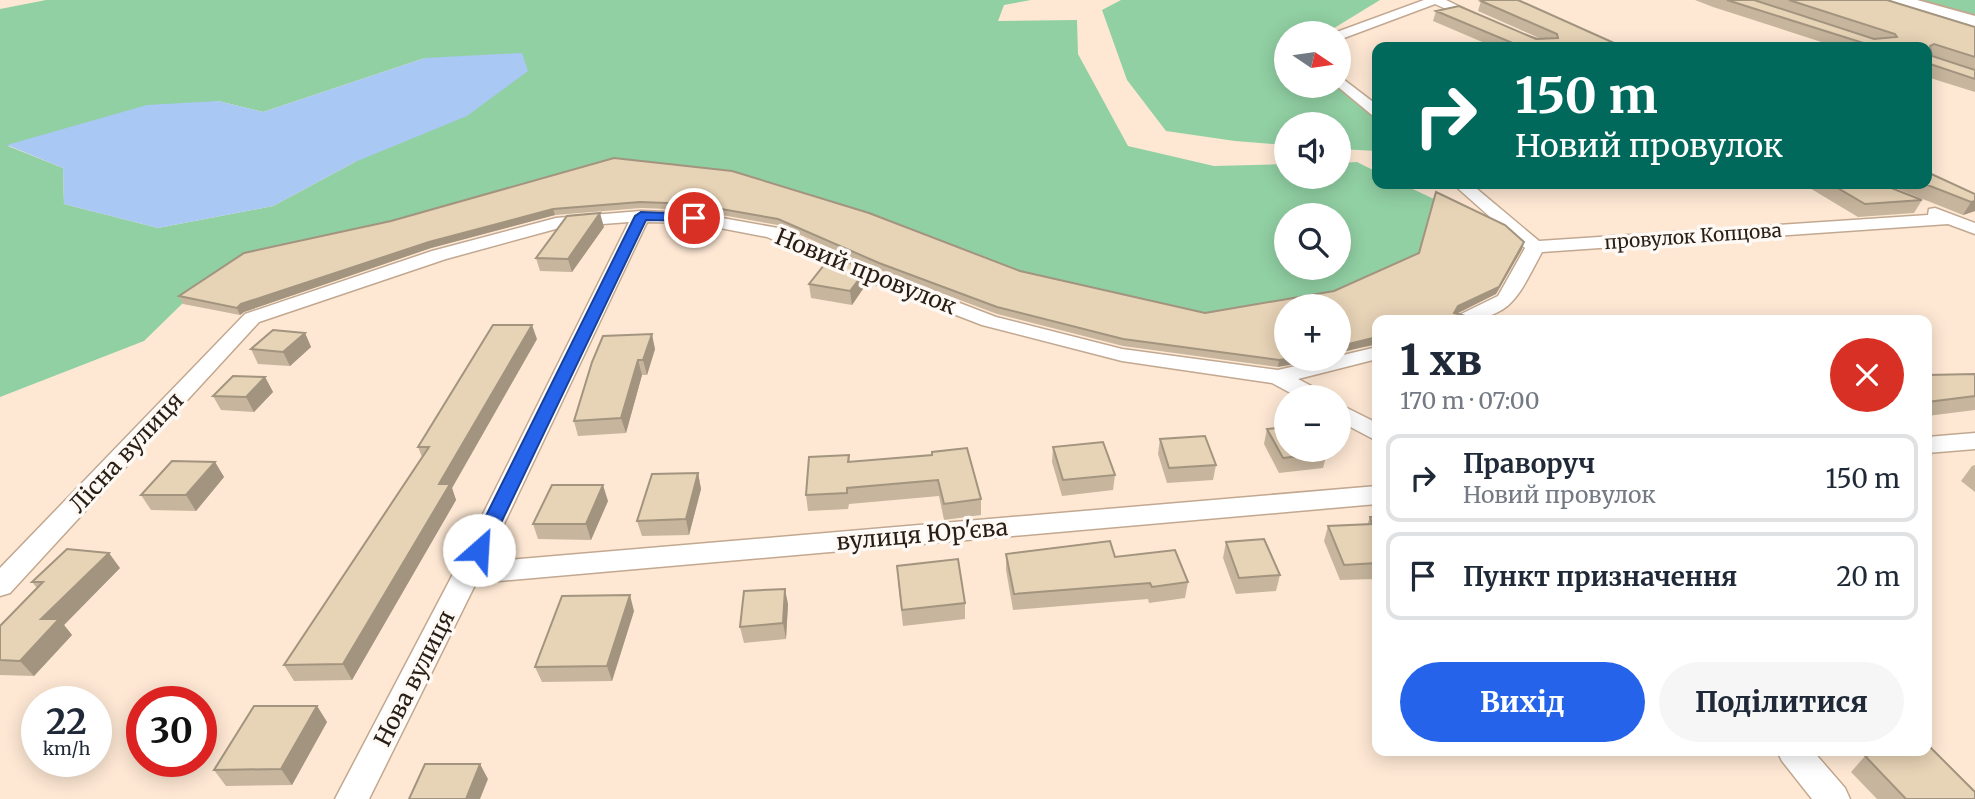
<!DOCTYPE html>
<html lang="uk">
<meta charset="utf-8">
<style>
:root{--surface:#fff;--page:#f6f6f7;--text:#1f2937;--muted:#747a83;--line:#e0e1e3;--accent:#2563eb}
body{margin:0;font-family:Merriweather,serif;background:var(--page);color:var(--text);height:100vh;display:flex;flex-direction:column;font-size:26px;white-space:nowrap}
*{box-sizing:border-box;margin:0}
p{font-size:23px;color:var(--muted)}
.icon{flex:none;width:38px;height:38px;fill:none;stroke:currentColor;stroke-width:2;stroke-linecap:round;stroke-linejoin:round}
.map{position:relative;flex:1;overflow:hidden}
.side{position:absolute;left:1372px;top:315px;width:560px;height:441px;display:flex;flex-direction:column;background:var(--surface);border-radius:14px;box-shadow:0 4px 18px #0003}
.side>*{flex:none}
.guide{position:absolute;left:1372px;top:42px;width:560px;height:147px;border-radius:14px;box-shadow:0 4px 18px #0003;background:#00695c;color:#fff;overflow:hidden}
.needle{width:46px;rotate:103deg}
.buttons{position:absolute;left:1274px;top:21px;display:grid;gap:14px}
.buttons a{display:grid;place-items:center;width:77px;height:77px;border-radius:50%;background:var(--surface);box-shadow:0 4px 18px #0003;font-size:35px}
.speed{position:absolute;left:21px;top:686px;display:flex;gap:14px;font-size:35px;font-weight:700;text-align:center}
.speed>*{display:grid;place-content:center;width:91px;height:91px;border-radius:50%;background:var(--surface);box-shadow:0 4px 18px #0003;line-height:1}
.speed small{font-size:18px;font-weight:400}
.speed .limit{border:10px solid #d22;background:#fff;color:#111}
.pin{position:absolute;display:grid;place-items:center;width:60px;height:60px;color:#fff;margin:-30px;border:4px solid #fff;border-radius:50%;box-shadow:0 2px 7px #0007}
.me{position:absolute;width:77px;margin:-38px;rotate:26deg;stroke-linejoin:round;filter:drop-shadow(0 0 5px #0008)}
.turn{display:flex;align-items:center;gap:24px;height:147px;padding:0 28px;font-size:32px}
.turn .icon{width:91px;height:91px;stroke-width:2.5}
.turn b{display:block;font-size:49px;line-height:60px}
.round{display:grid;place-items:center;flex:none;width:74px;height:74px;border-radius:37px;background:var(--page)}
.headline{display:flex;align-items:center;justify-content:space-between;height:119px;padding:0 28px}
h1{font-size:42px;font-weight:800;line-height:52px}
.primary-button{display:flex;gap:14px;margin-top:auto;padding:14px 28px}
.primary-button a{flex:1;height:80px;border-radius:42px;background:var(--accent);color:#fff;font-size:28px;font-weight:800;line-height:80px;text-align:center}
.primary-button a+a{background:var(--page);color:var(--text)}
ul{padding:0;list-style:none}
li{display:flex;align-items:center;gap:21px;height:88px;margin:0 14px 10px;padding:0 14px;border:4px solid var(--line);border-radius:14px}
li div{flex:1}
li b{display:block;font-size:26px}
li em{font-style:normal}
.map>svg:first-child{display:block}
.green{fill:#91d0a3;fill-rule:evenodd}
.water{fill:#a9c8f3}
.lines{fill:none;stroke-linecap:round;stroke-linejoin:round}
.street-casing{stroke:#c2a890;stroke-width:3}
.secondary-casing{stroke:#c2a890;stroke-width:4}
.street{fill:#fff;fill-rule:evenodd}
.secondary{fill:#fff;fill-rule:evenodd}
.wall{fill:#c7b59d}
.shaded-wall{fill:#a2947f}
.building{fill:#e7d3b6;stroke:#a2947f;stroke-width:2}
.route{fill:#2563eb;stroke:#184099;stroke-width:2}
.labels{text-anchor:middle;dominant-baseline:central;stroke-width:7;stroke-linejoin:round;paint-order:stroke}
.far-street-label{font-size:19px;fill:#281e15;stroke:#fef9f4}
.street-label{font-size:23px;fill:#281e15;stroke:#fef9f4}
</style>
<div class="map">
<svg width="1975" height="799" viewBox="0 0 1975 799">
<rect width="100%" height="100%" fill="#fee8d4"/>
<path class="green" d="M46,0h985l-27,5 -6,16 79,-1 1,34 50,92 86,20 72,-2v13h53v-14l18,-1 20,10v12h25l32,15 -17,61 -84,38 -129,22 -589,-155 -432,138 -39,38 -144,56v-388zM425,58l-70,104 -82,44 -115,22 -94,-24 -1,-36 -55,-22 210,-45 45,11zM1286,215h53v53h-53z
M1121,0h259l-54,33h-40v53h53v-6l38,32v39l-38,-2v-25h-53v21l-51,-4 -69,-10 -39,-51 -25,-70z
M1898,0h77v22z"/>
<path class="water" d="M522,53l6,18 -61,45 -112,46 -82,44 -115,22 -94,-24 -1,-36 -56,-23 140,-40 71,-4 45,11 162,-54z"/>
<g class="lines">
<g class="street-casing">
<path id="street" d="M1424,0h22l41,20 -2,3h-8l-42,-19 -91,34 -5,1v-6h-5z
M1339,76l38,29v11l-5,-1 -35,-29z
M1453,184h18l68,57 389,-26 1,-6 6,-1 40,15v11l-27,-10 -406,28c-25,46 -30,68 -88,68l3,-4 41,-20 27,-48z
M641,211l53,2 84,15 101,44 117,45 126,32 156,21 48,-11h13v-3l38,-9v12l-79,20 25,13 3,5h-28l-26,-14 -150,-22 -140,-36 -117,-45 -98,-43 -73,-14 -47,-1 -161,340 891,-76v18l-901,79 -107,216h-34l118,-225 176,-352 -66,5 -117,32 -187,63 -249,271 -10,3v-28l245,-254 187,-63 124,-33z
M1339,404l38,19v18l-38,-20z
M1975,433v16l-48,4v-16z
M1777,751h36l32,37 5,11h-38l-30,-38z"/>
</g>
<g class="secondary-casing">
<path id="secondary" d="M1889,0h28l58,16v12l-83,-24z"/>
</g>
<use href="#street" class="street"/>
<use href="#secondary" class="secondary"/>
</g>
<path class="wall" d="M1695,0h192l88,27v65l-48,-15v-30h-90l-124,-40z
M1481,1l142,46h-129l-61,-26 3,-10 103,27 -61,-27z
M614,158l406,113 185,42 129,-22 188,-42 -26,45 -40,20 6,1 -2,5h-83v25l-91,14 -8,8 -155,-21 -126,-32 -117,-44 -102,-45 -84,-15 -53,-2 -86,7 -124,33 -187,64 -4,3 -57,-11 -4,-8 212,-75z
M1803,184h78l41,16 -8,13 -56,4z
M1885,184h42l48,10v17l-12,4z
M604,227l-32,45 -32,-1 -4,-13z
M866,270l1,13 -15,22 -41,-7 -2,-14z
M305,333l6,14 -21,19 -32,-2 -7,-15z
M603,336l52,13 -8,26h-5l-16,58 -48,3 -4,-15z
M537,339l-85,149 4,12 -104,180 -58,1 -10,-16 138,-208 -4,-10z
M1975,374v36l-48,6v-41z
M265,377l8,15 -19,20 -33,-2 -8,-14z
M1267,429l60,24 -4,15 -44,5 -15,-29z
M1160,439l56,26 -3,15 -46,3 -9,-29z
M1053,447l62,28 -2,15 -51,6 -10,-34z
M849,455l1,7 82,-7 49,44v16l-37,5 -5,-24 -90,8 -1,5 -40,2 -2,-16z
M215,462l9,15 -28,34 -45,-1 -10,-15z
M1975,465v27l-14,-11 11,-15z
M698,473l3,16 -12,46 -47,1 -5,-15z
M608,501l-17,39 -53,-1 -5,-15z
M1370,517h7v54l-2,8 -35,1 -16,-39 4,-15 39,-1z
M1226,542l54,33 -4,16 -40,3 -13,-36z
M1006,554l109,3 73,25 -3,16 -36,5 -1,-4 -135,11 -7,-40z
M120,568l-56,57 8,10 -38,41 -34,-1v-49l37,-38 -5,-6z
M898,582l67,21v16l-62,7z
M788,604l-2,35 -42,4 -4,-16z
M634,611l-22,70 -70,1 -7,-15z
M317,706l10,16 -35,63 -66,1 -12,-16z
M1865,756l110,43h-98l-26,-27z"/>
<path class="shaded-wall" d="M1975,201v10l-12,4 8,-13z
M553,209l2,6 -124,33 -187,64 -4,3 -3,-7 4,-4 188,-62z
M600,213l4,14 -32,45 -4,-13z
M1524,242l-2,7 -26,45 -40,20 6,1 -2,5h-9l3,-7 4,-7z
M866,270l1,13 -15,22 -2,-14z
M532,325l5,14 -85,149 4,12 -104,180 -9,-16 96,-180z
M305,333l6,14 -21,19 -7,-14z
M652,334l3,15 -8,26 -4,-15z
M1377,337l-1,7 -37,9v-5l1,-2z
M1286,359h38l-46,8 1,-7z
M638,360l4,15 -16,58 -5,-15z
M265,377l8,15 -19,20 -8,-15z
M215,462l9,15 -28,34 -10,-16z
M698,473l3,16 -12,46 -3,-16z
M603,485l5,16 -17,39 -5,-16z
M109,553l11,15 -56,57 8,10 -38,41 -14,-15 21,-42z
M785,589l3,15 -2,35 -3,-16z
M630,595l4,16 -22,70 -5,-15z
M317,706l10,16 -35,63 -11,-16z
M480,764l8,15 -8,20h-14z"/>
<path class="building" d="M1486,0h32l105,47h-101l-86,-36 23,-5 77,33 22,-1 -1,-4 -76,-33z
M1727,0h27l120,39 23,-2 -2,-3 -106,-34h98l88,27v30l-41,-13 -4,2 2,10 43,14v9l-48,-16v-16h-51z
M614,158l118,13 137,42 151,58 185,42 129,-22 85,-38 17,-61 69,33 19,17 -25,45 -41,19 -4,7 8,2 -11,5h-74v17l-37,9 -1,2v-42h-53v53l-7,1 -156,-21 -126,-32 -118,-44 -101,-44 -85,-15 -53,-2 -87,7 -124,33 -188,62 -4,4 -58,-12 65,-43 147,-32z
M1927,172l48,22v7l-4,1 -46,-18h2z
M1831,184h50l41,16 -57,4z
M600,213l-32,46 -32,-1 31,-42z
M828,260l17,1 21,9 -16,21 -41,-7z
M493,325h39l-93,159h11l-107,180 -59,1 145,-218h-11z
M273,330l32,3 -22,19 -32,-3z
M652,334l-9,26h-5l-17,58 -47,3 18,-59 11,-26z
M1975,374v22l-48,6v-27z
M233,376l32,1 -19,20 -33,-1z
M1286,427v23h39l2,3 -44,5 -16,-29z
M1205,436l11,29 -47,3 -9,-29z
M1103,442l12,33 -52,5 -10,-33z
M967,448l14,51 -37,5 -6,-24 -91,8v5l-41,2 3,-38 40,-2 -1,7 84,-7v-3z
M172,461l43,1 -29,33h-45z
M698,473l-12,46 -49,2 15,-47z
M552,485h51l-17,39h-53z
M1370,517h7v37h-1l1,4v5l-33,2 -16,-39 44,-2z
M1264,539l16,36 -41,3 -13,-36z
M1110,541l5,16 60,-7 13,32 -36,5 -2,-4 -136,11 -8,-40z
M67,549l42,4 -68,66h18l-39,42 -20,-1v-34l43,-44h-11z
M958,559l7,44 -63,7 -5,-44z
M785,589l-2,34 -43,4 4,-36z
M630,595l-23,71 -72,1 27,-71z
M254,706h63l-36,63 -67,1z
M1927,744l48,48v7h-69l-41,-43 27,-5h35z
M425,764h55l-14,35h-57z"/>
<path class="route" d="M641,212l53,2 6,4 -6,3 -48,-1 -158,330 -3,5h-13l-3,-5 166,-334z"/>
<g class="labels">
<g class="far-street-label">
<text transform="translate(1693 236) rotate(-4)">провулок Копцова</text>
</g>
<g class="street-label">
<text transform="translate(866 271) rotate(22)">Новий провулок</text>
<text transform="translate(126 452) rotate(-47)">Лісна вулиця</text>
<text transform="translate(922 534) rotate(-5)">вулиця Юр'єва</text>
<text transform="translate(414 678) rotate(-63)">Нова вулиця</text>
</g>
</g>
</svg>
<div class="buttons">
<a><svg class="needle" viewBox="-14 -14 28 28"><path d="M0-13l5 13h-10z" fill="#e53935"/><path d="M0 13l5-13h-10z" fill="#747a83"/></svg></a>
<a><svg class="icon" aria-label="sound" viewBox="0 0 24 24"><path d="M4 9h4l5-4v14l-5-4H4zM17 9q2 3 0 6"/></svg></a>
<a><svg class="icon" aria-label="search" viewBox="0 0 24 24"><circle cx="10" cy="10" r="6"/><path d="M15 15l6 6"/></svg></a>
<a>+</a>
<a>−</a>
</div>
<div class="speed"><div>22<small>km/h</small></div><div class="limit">30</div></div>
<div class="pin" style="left:694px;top:218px;background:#d93025"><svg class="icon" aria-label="arrive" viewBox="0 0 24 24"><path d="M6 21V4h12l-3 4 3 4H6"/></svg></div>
<svg class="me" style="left:479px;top:550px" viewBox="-20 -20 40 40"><circle r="19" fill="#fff"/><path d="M0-13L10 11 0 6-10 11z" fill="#2563eb"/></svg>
<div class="guide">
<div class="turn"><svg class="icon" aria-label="right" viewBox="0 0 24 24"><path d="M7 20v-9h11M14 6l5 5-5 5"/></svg><div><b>150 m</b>Новий провулок</div></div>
</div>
<section class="side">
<div class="headline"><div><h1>1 хв</h1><p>170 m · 07:00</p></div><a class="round" style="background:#d93025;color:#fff"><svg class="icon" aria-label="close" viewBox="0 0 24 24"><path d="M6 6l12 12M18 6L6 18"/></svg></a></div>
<ul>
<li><svg class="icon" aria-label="right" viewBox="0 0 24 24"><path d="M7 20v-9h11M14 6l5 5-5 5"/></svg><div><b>Праворуч</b><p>Новий провулок</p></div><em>150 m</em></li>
<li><svg class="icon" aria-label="arrive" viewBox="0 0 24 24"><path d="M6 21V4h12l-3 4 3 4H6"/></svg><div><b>Пункт призначення</b></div><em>20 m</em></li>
</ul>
<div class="primary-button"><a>Вихід</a><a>Поділитися</a></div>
</section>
</div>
